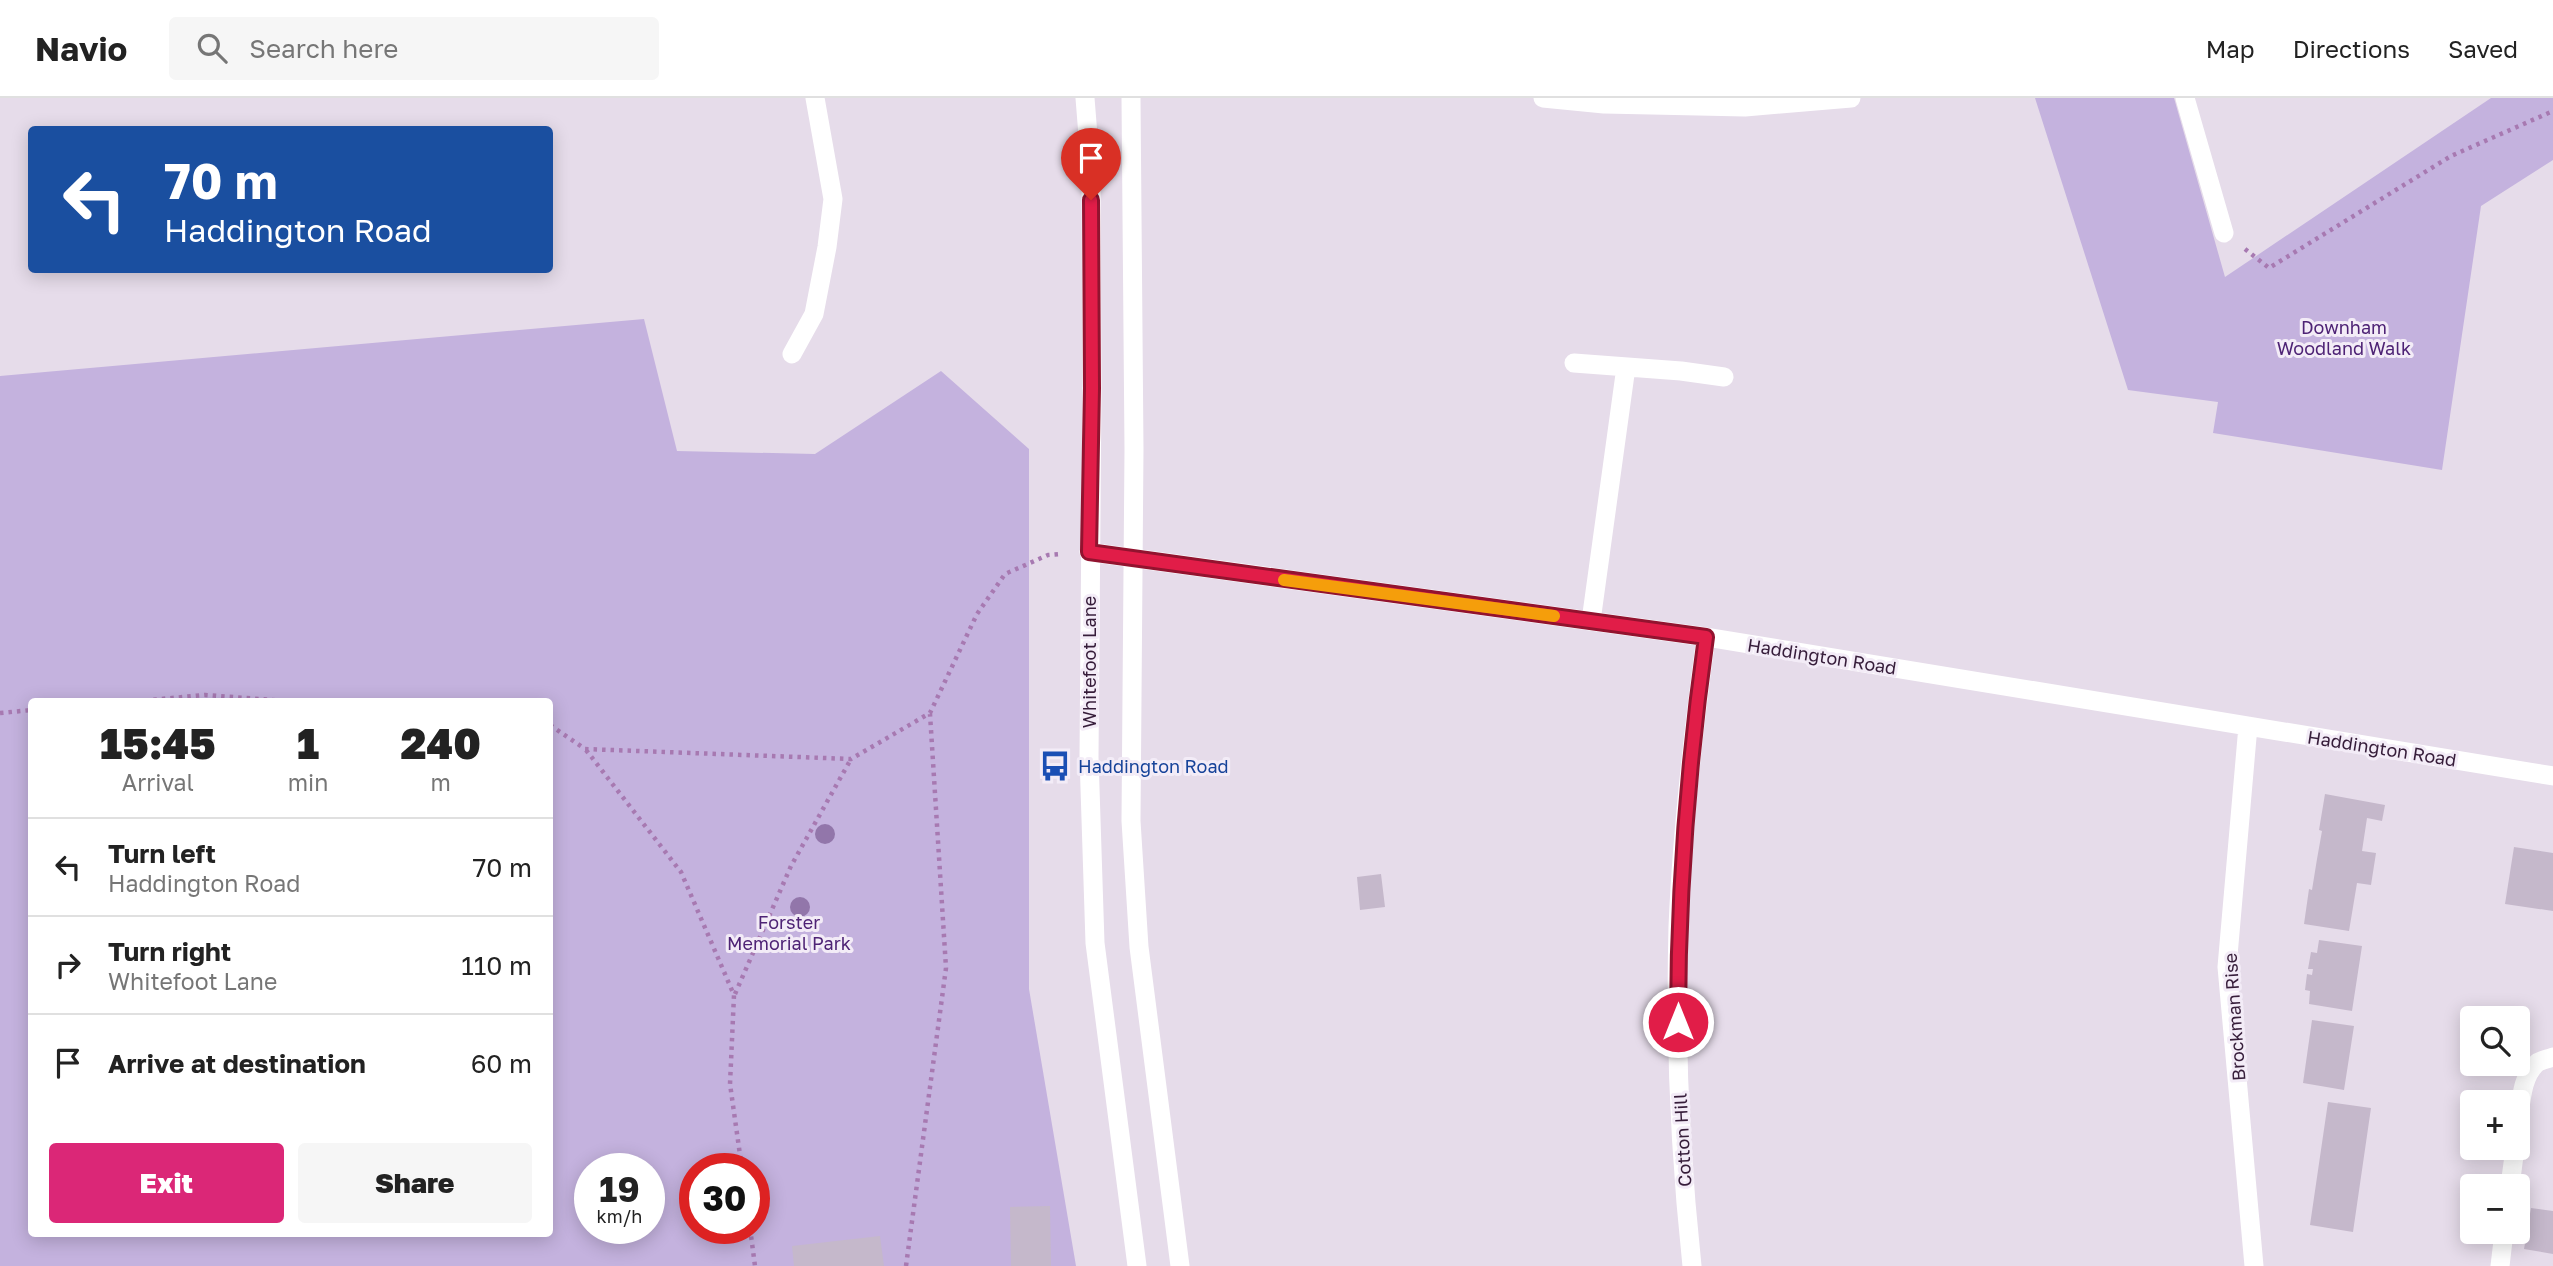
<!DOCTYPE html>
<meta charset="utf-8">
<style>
:root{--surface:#fff;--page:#f6f6f6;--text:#222;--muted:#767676;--line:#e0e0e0;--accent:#db2777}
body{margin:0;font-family:"Golos Text",sans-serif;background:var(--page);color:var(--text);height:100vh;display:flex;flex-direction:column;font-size:26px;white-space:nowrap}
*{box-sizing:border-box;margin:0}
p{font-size:23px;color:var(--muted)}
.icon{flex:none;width:38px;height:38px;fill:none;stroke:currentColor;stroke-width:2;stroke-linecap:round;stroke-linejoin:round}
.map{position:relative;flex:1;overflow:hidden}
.panel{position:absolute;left:28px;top:600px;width:525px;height:539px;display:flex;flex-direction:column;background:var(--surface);border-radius:7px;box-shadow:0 4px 18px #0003}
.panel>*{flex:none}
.guide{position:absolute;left:28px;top:28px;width:525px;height:147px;border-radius:7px;box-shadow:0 4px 18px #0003;background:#1a4fa0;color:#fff;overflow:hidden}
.fabs{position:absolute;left:2460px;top:908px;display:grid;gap:14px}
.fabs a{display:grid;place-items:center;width:70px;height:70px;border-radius:7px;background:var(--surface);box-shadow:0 4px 18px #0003;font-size:35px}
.speed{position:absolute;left:574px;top:1055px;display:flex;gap:14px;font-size:35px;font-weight:700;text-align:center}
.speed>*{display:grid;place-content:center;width:91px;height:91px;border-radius:50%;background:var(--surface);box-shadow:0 4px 18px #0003;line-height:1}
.speed small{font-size:18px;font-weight:400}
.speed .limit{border:10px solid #d22;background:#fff;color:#111}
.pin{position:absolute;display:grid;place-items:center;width:60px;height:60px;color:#fff;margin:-72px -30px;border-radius:50% 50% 50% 0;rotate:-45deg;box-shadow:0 0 7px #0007}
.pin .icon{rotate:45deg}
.me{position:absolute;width:77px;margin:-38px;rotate:0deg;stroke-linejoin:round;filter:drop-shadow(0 0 5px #0008)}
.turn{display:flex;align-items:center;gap:24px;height:147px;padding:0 21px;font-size:32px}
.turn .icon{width:91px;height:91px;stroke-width:2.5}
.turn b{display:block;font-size:49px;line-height:60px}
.eta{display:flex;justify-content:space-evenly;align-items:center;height:119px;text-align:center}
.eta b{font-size:42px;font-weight:800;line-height:49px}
.action{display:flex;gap:14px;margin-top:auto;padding:14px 21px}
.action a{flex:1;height:80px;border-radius:7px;background:var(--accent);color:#fff;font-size:28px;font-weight:800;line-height:80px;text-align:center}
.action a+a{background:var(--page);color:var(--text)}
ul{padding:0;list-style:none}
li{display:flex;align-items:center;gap:21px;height:98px;padding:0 21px;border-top:2px solid var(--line)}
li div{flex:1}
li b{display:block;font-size:26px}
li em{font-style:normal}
header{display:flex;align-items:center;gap:42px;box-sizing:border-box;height:98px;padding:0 35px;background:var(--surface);border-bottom:2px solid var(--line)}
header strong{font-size:33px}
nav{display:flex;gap:38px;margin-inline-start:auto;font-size:24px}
.search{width:490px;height:63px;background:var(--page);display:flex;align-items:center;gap:18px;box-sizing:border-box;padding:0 24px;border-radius:7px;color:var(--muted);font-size:26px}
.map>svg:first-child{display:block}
.green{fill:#c4b2de;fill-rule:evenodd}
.building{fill:#c5b8cb}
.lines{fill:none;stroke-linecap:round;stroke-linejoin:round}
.path{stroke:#a779b1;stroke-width:4.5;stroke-dasharray:3.5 5;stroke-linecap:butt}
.service{stroke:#fff;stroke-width:19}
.minor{stroke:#fff;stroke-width:19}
.tertiary{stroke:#fff;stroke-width:19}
.tree{fill:#9276aa}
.route-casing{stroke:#92132f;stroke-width:18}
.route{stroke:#e11d48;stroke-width:12}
.slow{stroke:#f59e0b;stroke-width:12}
.labels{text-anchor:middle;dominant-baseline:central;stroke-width:6;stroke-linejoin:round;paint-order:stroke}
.park-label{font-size:18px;fill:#4e2375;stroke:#f3ecf7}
.street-label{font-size:18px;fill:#361d3a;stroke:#f3ecf7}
.transit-label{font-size:18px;fill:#164399;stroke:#f3ecf7;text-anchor:start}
</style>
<header>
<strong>Navio</strong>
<div class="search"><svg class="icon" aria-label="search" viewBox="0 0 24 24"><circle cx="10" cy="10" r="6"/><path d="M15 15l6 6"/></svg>Search here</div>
<nav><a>Map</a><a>Directions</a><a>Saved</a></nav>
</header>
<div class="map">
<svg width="2553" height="1168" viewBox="0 0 2553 1168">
<rect width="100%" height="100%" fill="#e6dcea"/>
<path class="green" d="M2035,0h139l51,179 266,-179h62v62l-72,46 -39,264 -229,-37 5,-31 -90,-12z
M644,221l33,132 138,3 126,-83 88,78v540l47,277h-1076v-890zM32,604h518v532h-518zM590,1071h59v59h-59zM695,1071h59v59h-59z"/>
<path class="building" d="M2325,696l60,11 -3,16 -15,-3 -5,33 14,2 -5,32 -14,-2 -8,48 -45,-7 5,-35 3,1 5,-31 5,-28 -3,-1z
M2514,749l39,6v58l-48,-7z
M1381,776l4,33 -25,3 -3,-33z
M2319,842l43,6 -10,65 -43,-7 1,-13 -5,-1 2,-16 5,1 1,-6h-5l3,-17 6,1z
M2312,922l42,6 -10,64 -41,-7z
M2328,1004l43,6 -18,124 -43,-7z
M1050,1108l1,60h-40l-1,-59z
M2531,1110l22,3v43l-29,-5z
M880,1138l4,30h-90l-2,-20z"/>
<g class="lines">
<path class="path" d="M2245,151l24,19 182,-112 102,-45
M128,604l77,-7 94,7
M0,615l32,-3
M550,627l35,24 266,10 79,-46 47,-99 28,-40 43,-19 12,-1
M586,652l95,122 53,123 -4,89 12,85
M735,896l56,-128 60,-107
M750,1130l5,38
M906,1168l40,-298 -16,-254"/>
<path class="service" d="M792,256l22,-40 13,-67 6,-48 -18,-101
M1574,265l107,8 43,6
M1591,523l35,-254
M2518,1025c3,-18 3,-47 19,-60 4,-3 11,-4 16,-6
M2510,1088l5,-38
M2500,1168l4,-34"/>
<path class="minor" d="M1543,0l61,6 141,3 106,-9
M2185,0l39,135
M1089,454l617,85 847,139
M2248,628l-21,241 27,299
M1692,1168c-12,-112 -17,-226 -14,-339 4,-97 15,-194 28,-290"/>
<path class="tertiary" d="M1085,0l6,75 1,215 -3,369 6,186 42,323
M1131,0l3,351 -3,372 8,126 41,319"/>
</g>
<g class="tree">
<circle cx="825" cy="736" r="10"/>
<circle cx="800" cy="809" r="10"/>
</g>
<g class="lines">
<g class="route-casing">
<path id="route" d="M1091,102l1,188 -3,164 617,85c-18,128 -28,256 -28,385"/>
</g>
<use href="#route" class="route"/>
<path class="slow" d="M1284,482l270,36"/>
</g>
<defs>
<g id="bus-bare" transform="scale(2.415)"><path d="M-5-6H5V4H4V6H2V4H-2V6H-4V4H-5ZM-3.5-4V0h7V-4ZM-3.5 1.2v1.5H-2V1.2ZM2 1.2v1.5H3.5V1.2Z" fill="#1a4fb4" stroke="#f3ecf7" stroke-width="2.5" paint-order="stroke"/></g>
</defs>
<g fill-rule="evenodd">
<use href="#bus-bare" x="1055" y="668"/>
</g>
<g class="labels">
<g class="park-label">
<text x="2344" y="229">Downham<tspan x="2344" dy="21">Woodland Walk</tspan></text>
<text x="789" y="824">Forster<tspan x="789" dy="21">Memorial Park</tspan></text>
</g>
<g class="street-label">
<text transform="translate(1822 558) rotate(9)">Haddington Road</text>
<text transform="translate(1089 564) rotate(-90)">Whitefoot Lane</text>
<text transform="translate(2382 650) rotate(9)">Haddington Road</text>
<text transform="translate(2234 919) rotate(-94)">Brockman Rise</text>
<text transform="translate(1682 1042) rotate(-93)">Cotton Hill</text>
</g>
<g class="transit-label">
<text x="1078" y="668">Haddington Road</text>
</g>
</g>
</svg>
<div class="fabs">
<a><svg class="icon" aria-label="search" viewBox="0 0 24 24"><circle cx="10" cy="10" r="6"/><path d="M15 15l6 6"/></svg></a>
<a>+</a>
<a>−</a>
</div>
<div class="speed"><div>19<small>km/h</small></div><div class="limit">30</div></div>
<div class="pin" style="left:1091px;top:102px;background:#d93025"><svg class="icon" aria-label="arrive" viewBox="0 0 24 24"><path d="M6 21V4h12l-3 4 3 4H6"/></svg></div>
<svg class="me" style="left:1678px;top:924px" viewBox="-20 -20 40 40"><circle r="17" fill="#e11d48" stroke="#fff" stroke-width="3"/><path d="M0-11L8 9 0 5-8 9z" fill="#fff"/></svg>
<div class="guide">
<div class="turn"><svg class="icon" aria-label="left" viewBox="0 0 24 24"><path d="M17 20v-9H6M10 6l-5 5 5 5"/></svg><div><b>70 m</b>Haddington Road</div></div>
</div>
<section class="panel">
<div class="eta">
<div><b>15:45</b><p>Arrival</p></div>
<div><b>1</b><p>min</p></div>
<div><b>240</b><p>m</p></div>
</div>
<ul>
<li><svg class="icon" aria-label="left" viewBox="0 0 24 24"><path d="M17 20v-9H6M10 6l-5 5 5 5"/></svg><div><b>Turn left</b><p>Haddington Road</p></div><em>70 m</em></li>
<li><svg class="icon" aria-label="right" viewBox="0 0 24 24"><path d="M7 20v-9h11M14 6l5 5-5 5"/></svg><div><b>Turn right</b><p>Whitefoot Lane</p></div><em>110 m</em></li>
<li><svg class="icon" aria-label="arrive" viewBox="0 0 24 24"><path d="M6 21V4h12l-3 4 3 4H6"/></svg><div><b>Arrive at destination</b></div><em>60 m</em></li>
</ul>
<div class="action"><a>Exit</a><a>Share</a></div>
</section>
</div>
